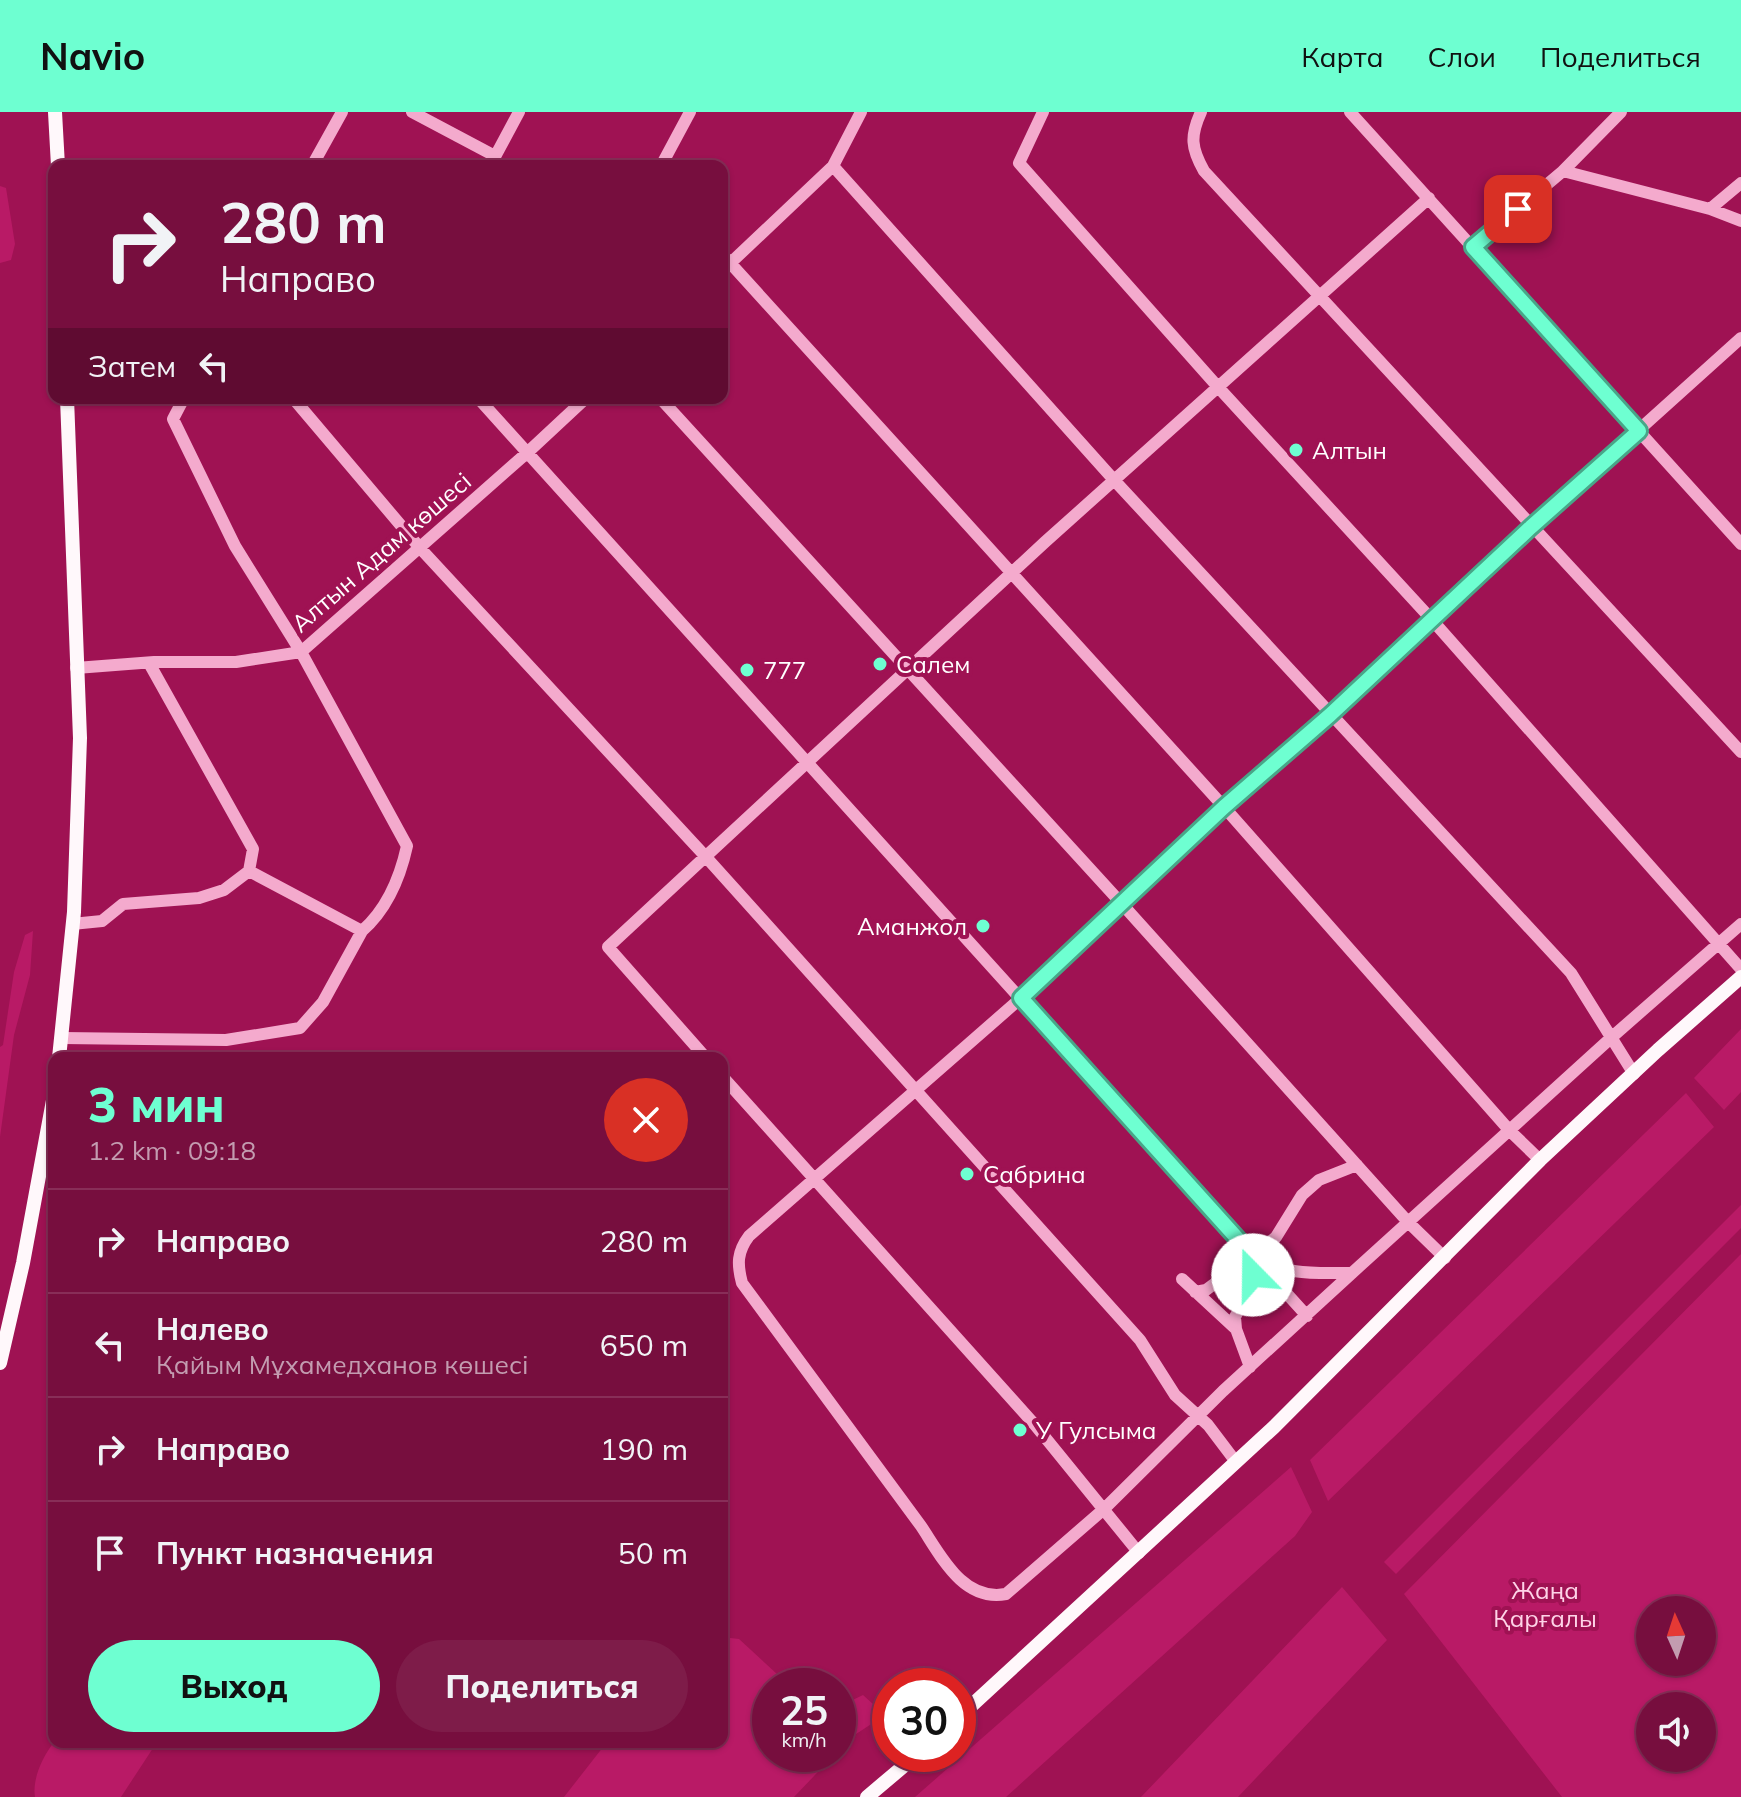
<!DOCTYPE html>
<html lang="ru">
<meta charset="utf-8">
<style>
:root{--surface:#770e3e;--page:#7e1c49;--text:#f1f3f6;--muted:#c39cb0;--line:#882e58;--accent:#6effd1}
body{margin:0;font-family:Mulish,sans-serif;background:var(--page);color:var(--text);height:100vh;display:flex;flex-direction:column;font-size:30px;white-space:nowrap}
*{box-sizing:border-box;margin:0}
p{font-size:26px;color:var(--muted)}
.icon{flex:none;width:44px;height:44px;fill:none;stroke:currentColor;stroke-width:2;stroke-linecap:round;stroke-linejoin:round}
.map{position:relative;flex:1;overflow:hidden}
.panel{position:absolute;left:48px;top:940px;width:680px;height:696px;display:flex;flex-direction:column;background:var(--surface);border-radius:16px;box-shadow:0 2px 6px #0004,0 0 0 2px var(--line)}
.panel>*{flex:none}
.top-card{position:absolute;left:48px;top:48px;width:680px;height:244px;border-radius:16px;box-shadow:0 2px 6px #0004,0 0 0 2px var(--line);background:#770e3e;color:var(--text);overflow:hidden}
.needle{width:52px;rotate:357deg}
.buttons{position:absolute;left:1636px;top:1484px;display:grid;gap:16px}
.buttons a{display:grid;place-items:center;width:80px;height:80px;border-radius:50%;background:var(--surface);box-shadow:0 2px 6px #0004,0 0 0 2px var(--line);font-size:40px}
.speed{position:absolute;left:752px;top:1556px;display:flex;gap:16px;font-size:40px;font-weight:700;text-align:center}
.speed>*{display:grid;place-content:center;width:104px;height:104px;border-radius:50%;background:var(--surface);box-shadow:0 2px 6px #0004,0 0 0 2px var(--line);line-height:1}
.speed small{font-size:20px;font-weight:400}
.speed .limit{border:12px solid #d22;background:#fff;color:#111}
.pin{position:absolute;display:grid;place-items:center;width:68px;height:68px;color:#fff;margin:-34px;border-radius:16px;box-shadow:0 4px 12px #0006}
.me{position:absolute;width:88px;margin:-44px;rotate:338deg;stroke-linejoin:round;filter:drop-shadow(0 0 6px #0008)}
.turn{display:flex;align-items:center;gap:28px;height:168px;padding:0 40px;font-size:36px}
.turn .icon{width:104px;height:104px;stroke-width:2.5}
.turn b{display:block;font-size:56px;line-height:68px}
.then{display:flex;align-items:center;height:76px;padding:0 40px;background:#0003;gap:16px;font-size:30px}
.round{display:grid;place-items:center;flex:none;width:84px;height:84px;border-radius:42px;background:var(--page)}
.summary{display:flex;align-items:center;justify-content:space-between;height:136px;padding:0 40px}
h1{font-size:48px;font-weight:800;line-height:60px;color:var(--accent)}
.cta{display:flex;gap:16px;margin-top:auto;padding:16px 40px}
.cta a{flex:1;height:92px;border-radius:48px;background:var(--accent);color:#111;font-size:32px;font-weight:800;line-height:92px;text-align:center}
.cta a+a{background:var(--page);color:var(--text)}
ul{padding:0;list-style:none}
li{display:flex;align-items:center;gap:24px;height:104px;padding:0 40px;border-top:2px solid var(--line)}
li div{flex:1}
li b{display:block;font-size:30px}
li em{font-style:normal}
header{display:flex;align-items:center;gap:48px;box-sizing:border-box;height:112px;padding:0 40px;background:var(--accent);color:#111}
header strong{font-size:38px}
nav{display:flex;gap:44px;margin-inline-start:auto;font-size:28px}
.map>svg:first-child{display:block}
.green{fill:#b91a66;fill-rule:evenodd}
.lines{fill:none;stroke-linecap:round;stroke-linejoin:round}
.minor{stroke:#f4aacd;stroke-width:12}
.major{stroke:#fff8fb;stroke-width:14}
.route-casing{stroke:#48a688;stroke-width:20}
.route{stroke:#6effd1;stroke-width:14}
.poi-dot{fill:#6effd1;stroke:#9f1253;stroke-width:3}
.labels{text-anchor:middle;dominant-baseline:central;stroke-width:8;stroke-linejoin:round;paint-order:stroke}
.poi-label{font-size:24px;fill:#fff;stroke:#9f1253;text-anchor:start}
.street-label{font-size:24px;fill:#fff;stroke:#9f1253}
.park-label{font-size:24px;fill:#fed3e7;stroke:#9f1253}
</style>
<header>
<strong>Navio</strong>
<nav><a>Карта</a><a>Слои</a><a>Поделиться</a></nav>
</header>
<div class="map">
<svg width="1741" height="1685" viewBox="0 0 1741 1685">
<rect width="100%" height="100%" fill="#9f1253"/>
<path class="green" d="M0,74l6,2 9,56 -4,16 -11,3z
M33,819l-3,44 -16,60 -14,102v-90l3,-2 11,-73 11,-37z
M1741,917v63l-17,18 -30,-32z
M1686,981l28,34 -386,374 -18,-41z
M1741,1093v23l-345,346 -12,-12z
M1741,1142v543h-179l-158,-203zM1650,1498h52v52h-52zM1650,1594h52v52h-52z
M1291,1355l21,45 -17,24 -289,261h-91z
M1342,1475l45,53 -149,157h-97z
M722,1525l17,2 51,47h-20v68h65l-41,43h-230l43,-55h115z
M863,1583l22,20 -35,23 -12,12v-43z
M54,1630h103l-36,55h-86c-3,-18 8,-41 19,-55z"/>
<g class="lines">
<path class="minor" d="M412,0l83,44
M1043,0l-24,51 199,224 215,234 308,348
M1201,0c-11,24 -10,36 3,59l537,581
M1350,0l391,432
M312,54l30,-54
M490,54l29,-54
M661,54l29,-54
M833,54l281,314 457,493 63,101
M1563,59l58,-59
M1710,97l31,-26
M1473,135l90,-76 147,38 31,12
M722,142l502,553 286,324 30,29
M722,159l111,-105 28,-54
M1741,226l-210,189 -201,188 -106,92 -203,191 -272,238c-12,16 -12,28 -7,47l179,243c20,30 42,76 85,68l98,-85 119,-118 129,-118 260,-236 129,-113
M184,286l-11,21 62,127 66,106 106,194c-7,32 -21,64 -45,85l-113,-60
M293,286l127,150 286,309 434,483 35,55 33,30 28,37
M478,286l829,918
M660,286l462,506 286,318 37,36
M76,556l78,-6h82l65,-10 227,-200 58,-54
M72,812l30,-3 21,-17 76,-6 25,-8 25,-19 4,-22 -104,-186
M62,926l164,2 74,-12 23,-26 39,-71
M706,946l-98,-111 437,-405 384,-344
M722,964l313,349 104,128
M1253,1144l23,-19 26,-42 17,-15 38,-15
M1182,1167l54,50
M1195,1180l11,-2 20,-15h27
M1250,1255l-14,-38 -1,-12 15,-28 3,-33c37,20 58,17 99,17"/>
<path class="major" d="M55,0l3,54
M59,946l15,-146 6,-174 -13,-340
M0,1251l23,-100 31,-168
M958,1606l316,-291 266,-267 118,-110 83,-73
M867,1685l51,-43"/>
</g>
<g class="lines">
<g class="route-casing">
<path id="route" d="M1253,1163v-19l-232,-258 203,-191 106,-92 201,-188 108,-96 -166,-184 45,-38"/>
</g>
<use href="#route" class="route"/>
</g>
<g class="poi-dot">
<circle cx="1296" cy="338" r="8"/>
<circle cx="880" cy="552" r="8"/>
<circle cx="747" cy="558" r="8"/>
<circle cx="983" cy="814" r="8"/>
<circle cx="967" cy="1062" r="8"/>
<circle cx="1020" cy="1318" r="8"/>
</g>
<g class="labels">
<g class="poi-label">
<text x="1312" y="338">Алтын</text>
<text x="896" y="552">Салем</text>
<text x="763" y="558">777</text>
<text x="967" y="814" text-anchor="end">Аманжол</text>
<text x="983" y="1062">Сабрина</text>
<text x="1036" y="1318">У Гулсыма</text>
</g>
<g class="street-label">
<text transform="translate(381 440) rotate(-41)">Алтын Адам көшесі</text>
</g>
<g class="park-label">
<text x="1545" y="1478">Жаңа<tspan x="1545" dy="28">Қарғалы</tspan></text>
</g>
</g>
</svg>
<div class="buttons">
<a><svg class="needle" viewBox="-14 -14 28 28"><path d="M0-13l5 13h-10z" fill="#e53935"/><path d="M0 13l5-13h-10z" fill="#c39cb0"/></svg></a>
<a><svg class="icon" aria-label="sound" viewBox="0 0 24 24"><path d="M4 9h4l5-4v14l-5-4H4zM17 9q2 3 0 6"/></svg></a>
</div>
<div class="speed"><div>25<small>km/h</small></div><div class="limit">30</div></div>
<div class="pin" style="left:1518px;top:97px;background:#d93025"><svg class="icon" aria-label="arrive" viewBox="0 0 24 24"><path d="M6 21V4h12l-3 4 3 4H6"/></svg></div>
<svg class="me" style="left:1253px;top:1163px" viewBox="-20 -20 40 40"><circle r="19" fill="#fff"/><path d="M0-13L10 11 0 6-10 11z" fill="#6effd1"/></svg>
<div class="top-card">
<div class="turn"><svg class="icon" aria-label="right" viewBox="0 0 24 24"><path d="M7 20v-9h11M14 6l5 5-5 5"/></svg><div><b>280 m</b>Направо</div></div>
<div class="then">Затем<svg class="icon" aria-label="left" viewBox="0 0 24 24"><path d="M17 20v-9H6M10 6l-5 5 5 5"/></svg></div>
</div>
<section class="panel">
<div class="summary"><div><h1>3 мин</h1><p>1.2 km · 09:18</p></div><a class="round" style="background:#d93025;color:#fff"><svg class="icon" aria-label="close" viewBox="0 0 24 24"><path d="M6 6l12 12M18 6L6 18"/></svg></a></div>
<ul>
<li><svg class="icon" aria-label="right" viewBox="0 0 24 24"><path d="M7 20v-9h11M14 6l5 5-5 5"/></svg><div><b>Направо</b></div><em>280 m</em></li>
<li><svg class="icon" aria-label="left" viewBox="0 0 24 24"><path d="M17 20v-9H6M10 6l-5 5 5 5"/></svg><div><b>Налево</b><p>Қайым Мұхамедханов көшесі</p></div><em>650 m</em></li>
<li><svg class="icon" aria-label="right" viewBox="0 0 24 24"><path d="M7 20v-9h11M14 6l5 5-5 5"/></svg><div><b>Направо</b></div><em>190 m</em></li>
<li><svg class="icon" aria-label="arrive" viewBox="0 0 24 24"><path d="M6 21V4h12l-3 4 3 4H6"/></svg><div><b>Пункт назначения</b></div><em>50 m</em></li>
</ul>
<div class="cta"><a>Выход</a><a>Поделиться</a></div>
</section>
</div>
